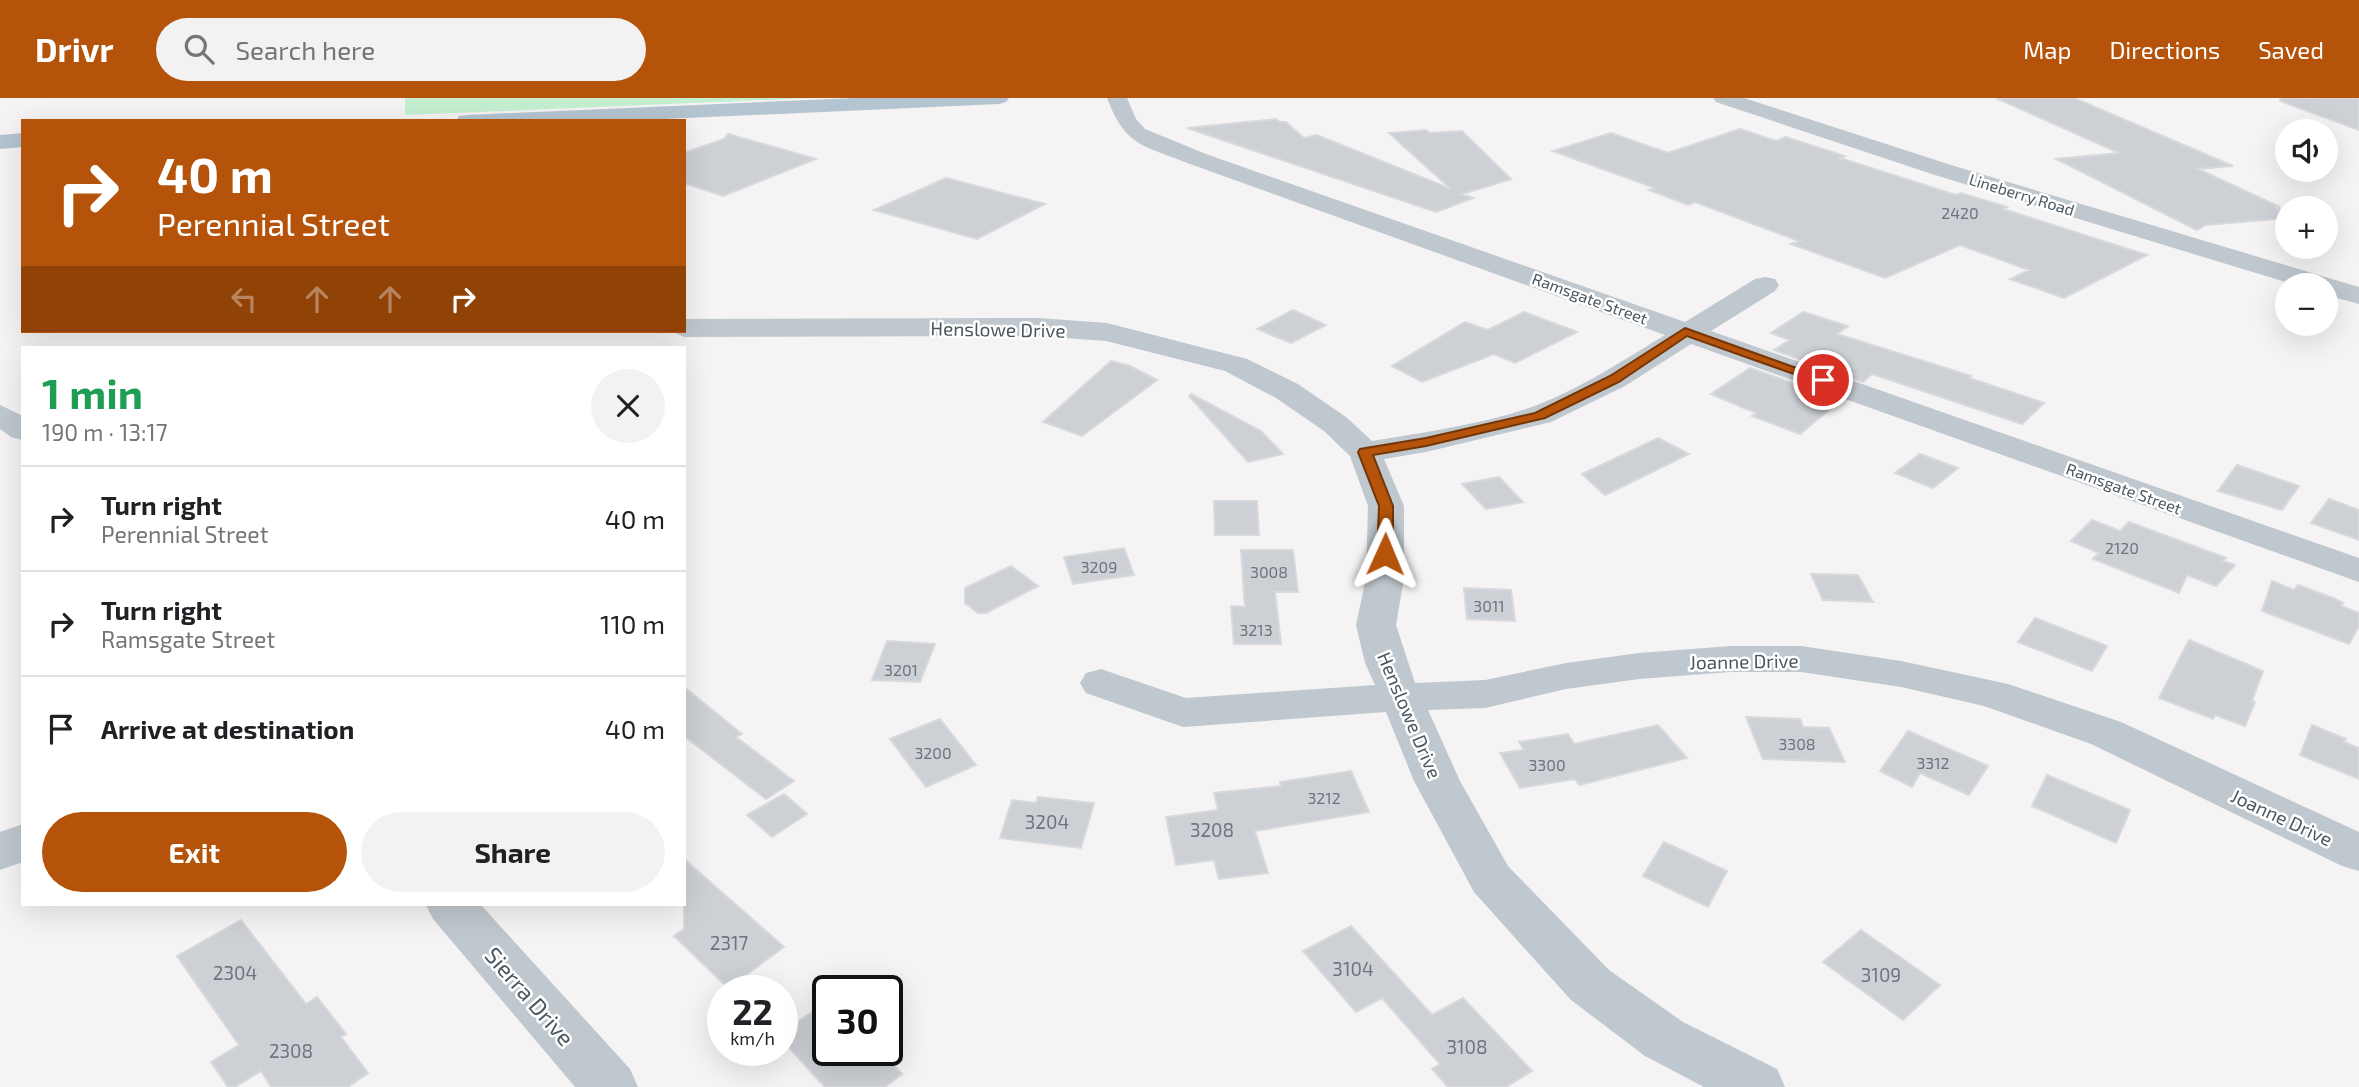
<!DOCTYPE html>
<meta charset="utf-8">
<style>
:root{--surface:#fff;--page:#f2f2f2;--text:#202124;--muted:#757577;--line:#e0e0e0;--accent:#b45309}
body{margin:0;font-family:"Exo 2",sans-serif;background:var(--page);color:var(--text);height:100vh;display:flex;flex-direction:column;font-size:26px;white-space:nowrap}
*{box-sizing:border-box;margin:0}
p{font-size:23px;color:var(--muted)}
.icon{flex:none;width:38px;height:38px;fill:none;stroke:currentColor;stroke-width:2;stroke-linecap:round;stroke-linejoin:round}
.map{position:relative;flex:1;overflow:hidden}
.sheet{position:absolute;left:21px;top:248px;width:665px;height:560px;display:flex;flex-direction:column;background:var(--surface);border-radius:0px;box-shadow:0 7px 28px #0002}
.sheet>*{flex:none}
.banner{position:absolute;left:21px;top:21px;width:665px;height:214px;border-radius:0px;box-shadow:0 7px 28px #0002;background:#b45309;color:#fff;overflow:hidden}
.controls{position:absolute;left:2275px;top:21px;display:grid;gap:14px}
.controls a{display:grid;place-items:center;width:63px;height:63px;border-radius:50%;background:var(--surface);box-shadow:0 7px 28px #0002;font-size:35px}
.speed{position:absolute;left:707px;top:877px;display:flex;gap:14px;font-size:35px;font-weight:700;text-align:center}
.speed>*{display:grid;place-content:center;width:91px;height:91px;border-radius:50%;background:var(--surface);box-shadow:0 7px 28px #0002;line-height:1}
.speed small{font-size:18px;font-weight:400}
.speed .limit{border:4px solid #111;border-radius:10px;background:#fff;color:#111}
.pin{position:absolute;display:grid;place-items:center;width:60px;height:60px;color:#fff;margin:-30px;border:4px solid #fff;border-radius:50%;box-shadow:0 2px 7px #0007}
.me{position:absolute;width:77px;margin:-38px;rotate:1deg;stroke-linejoin:round;filter:drop-shadow(0 0 5px #0008)}
.turn{display:flex;align-items:center;gap:24px;height:147px;padding:0 21px;font-size:32px}
.turn .icon{width:91px;height:91px;stroke-width:2.5}
.turn b{display:block;font-size:49px;line-height:60px}
.lanes{display:flex;align-items:center;height:66px;padding:0 21px;background:#0003;justify-content:center;gap:35px;direction:ltr}
.lanes .off{opacity:.35}
.round{display:grid;place-items:center;flex:none;width:74px;height:74px;border-radius:37px;background:var(--page)}
.headline{display:flex;align-items:center;justify-content:space-between;height:119px;padding:0 21px}
h1{font-size:42px;font-weight:700;line-height:52px;color:#1e9e55}
.action{display:flex;gap:14px;margin-top:auto;padding:14px 21px}
.action a{flex:1;height:80px;border-radius:42px;background:var(--accent);color:#fff;font-size:28px;font-weight:700;line-height:80px;text-align:center}
.action a+a{background:var(--page);color:var(--text)}
ul{padding:0;list-style:none}
li{display:flex;align-items:center;gap:21px;height:105px;padding:0 21px;border-top:2px solid var(--line)}
li div{flex:1}
li b{display:block;font-size:26px}
li em{font-style:normal}
header{display:flex;align-items:center;gap:42px;box-sizing:border-box;height:98px;padding:0 35px;background:var(--accent);color:#fff}
header strong{font-size:33px}
nav{display:flex;gap:38px;margin-inline-start:auto;font-size:24px}
.search{width:490px;height:63px;background:var(--page);display:flex;align-items:center;gap:18px;box-sizing:border-box;padding:0 24px;border-radius:38px;color:var(--muted);font-size:26px}
.map>svg:first-child{display:block}
.green{fill:#c4efd1}
.building{fill:#cdd0d5;stroke:#d7d9dd;stroke-width:2}
.lines{fill:none;stroke-linecap:round;stroke-linejoin:round}
.minor{fill:#bfc8ce;fill-rule:evenodd}
.major{fill:#b4c4d0;fill-rule:evenodd}
.route{fill:#b45309;stroke:#753606;stroke-width:2}
.labels{text-anchor:middle;dominant-baseline:central;stroke-width:5;stroke-linejoin:round;paint-order:stroke}
.far-street-label{font-size:16px;fill:#4b5760;stroke:#fff}
.number-label{font-size:16px;fill:#6c757d}
.street-label{font-size:19px;fill:#4b5760;stroke:#fff}
.near-number-label{font-size:19px;fill:#6c757d}
.near-street-label{font-size:23px;fill:#4b5760;stroke:#fff}
</style>
<header>
<strong>Drivr</strong>
<div class="search"><svg class="icon" aria-label="search" viewBox="0 0 24 24"><circle cx="10" cy="10" r="6"/><path d="M15 15l6 6"/></svg>Search here</div>
<nav><a>Map</a><a>Directions</a><a>Saved</a></nav>
</header>
<div class="map">
<svg width="2359" height="989" viewBox="0 0 2359 989">
<rect width="100%" height="100%" fill="#f5f3f3"/>
<path class="green" d="M405,0h409l-409,17z"/>
<path class="building" d="M1996,0h78l159,68 -35,3 82,38h-5l12,6v5l-82,7 -8,5 -141,-71 63,-6z
M2281,0h78v32l-79,-29z
M1276,21l4,3h6l18,16 13,-3 134,54 -62,-56 37,-3 4,3 32,-2 49,48 -49,15 11,4 -37,14 -249,-84z
M1740,31l36,12 10,-4 59,19 -5,2 116,37 5,-2 46,14 -4,2 144,46 -83,43 -54,-19 19,-9 -69,-25 -75,33 -94,-34 8,-3 -104,-39 -7,3 -39,-15 6,-2 -102,-37 58,-18 57,20z
M728,36l88,25 -93,37 -39,-13v-30l40,-14z
M946,80l99,26 -68,35 -103,-29z
M1293,212l33,15 -35,18 -34,-14z
M1524,214l53,20 -62,31 -21,-9 -72,28 -30,-16 73,-44 23,8z
M1803,214l45,14 -11,8 134,42 -2,2 75,25 -22,21 -150,-50 -9,8 -89,-32 16,-10 -19,-7z
M1111,263l19,5 27,14 -75,56 -39,-14z
M1750,270l91,32 -41,34 -48,-18 4,-3 -45,-19z
M1191,296l70,37 22,23 -35,8 -59,-66z
M1658,340l31,16 -84,41 -23,-21z
M1920,356l38,14 -25,20 -38,-15z
M2237,367l15,5 47,16 -17,24 -64,-19z
M1499,379l24,25 -37,7 -24,-25z
M2329,401l30,11v30l-48,-17z
M1214,403h43l2,34h-44z
M2092,422l28,11 9,-9 97,36 -3,3 12,4 -19,21 -29,-11 -8,18 -86,-34 6,-6 -28,-12z
M1124,450l10,27 -61,9 -9,-27z
M1241,452h52l5,42h-23l6,52h-47l-3,-38 14,1z
M1011,468l27,20 -52,27h-8l-13,-10v-15z
M1811,476l47,1 15,27 -50,-2z
M2272,483l22,9 4,-5 35,13 10,5 -2,3 18,7v13l-10,18 -87,-33z
M1464,490l47,2 4,31 -48,-2z
M2035,520l72,28 -15,25 -74,-29z
M2189,542l74,31 -11,30 3,1 -10,24 -30,-11 -2,4 -54,-21z
M887,543l48,3 -15,38 -48,-2z
M684,589l58,47 -6,3 58,44 -28,18 -82,-63z
M1746,619l54,2 3,8 26,1 16,34 -82,-3z
M940,621l36,46 -50,22 -36,-48z
M1658,627l29,33 -108,27 -4,-6 -55,9 -20,-35 24,-3 -5,-8 49,-8 6,10z
M2312,627l34,14 -2,3 15,6v31l-59,-24z
M1908,633l80,35 -19,29 -49,-22 -8,14 -32,-16z
M1351,673l18,41 -114,19 13,42 -49,6 -5,-19 -38,5 -10,-48 52,-7 -4,-17 67,-7 -1,-4z
M2047,677l83,35 -14,33 -84,-37z
M784,696l23,20 -35,23 -25,-22z
M1038,699l56,6 -13,45 -81,-10 12,-38 24,3z
M1664,744l63,29 -19,36 -65,-31z
M684,761l100,88 -56,41 -54,-52 10,-7z
M241,822l65,84 11,-7 29,37 -5,3 27,36 -20,14h-77l-10,-16 -26,16h-7l-17,-25 28,-17 -62,-89z
M1351,828l81,89 31,-17 69,73 -26,16h-58l-16,-18 8,-5 -58,-66 -26,14 -53,-61z
M1861,832l79,55 -37,35 -80,-58z
M828,903v49h51l23,24 -17,13h-60l-43,-47v-7z"/>
<g class="lines">
<path class="minor" d="M1107,0h20l9,21 9,10 61,25 479,168 70,-43 10,-2 10,2 4,6 -4,6 -64,40 648,227v24l-668,-238 -66,42 -74,36 -125,30 -42,7 20,47v72l-8,47 19,58 70,-3 81,-17 73,-10 92,-7h70l100,15 107,23 113,38 238,110v39l-17,-5 -251,-122 -107,-38 -83,-19 -100,-15h-70l-92,7 -73,10 -81,19 -57,2 32,71 48,85 101,104 74,52 94,47 8,18h-81l-59,-31 -74,-56 -97,-108 -60,-111 -28,-69 -203,15 -97,-34 -6,-10 6,-10 15,-4 85,29 189,-13 -10,-22 -9,-38 10,-47 2,-72 -18,-50 -26,-25 -48,-33 -51,-27 -119,-30 -68,-5 -354,1 -13,-6h13v-12l354,-1 69,5 140,36 51,25 48,33 26,24c49,-8 111,-17 157,-33 48,-17 93,-47 136,-73l-475,-171c-46,-19 -64,-16 -83,-66z
M1713,0h31l207,67 408,122v17l-33,-9v-10h-31l-360,-110 -219,-73z
M0,307l23,11v24l-12,-3 -11,-8z
M23,726v38l-23,8v-38z
M426,807h55l149,164 8,18h-63l-142,-168z"/>
<path class="major" d="M855,0h154l-3,4 -7,2 -379,17h-164l3,-5 8,-1z
M23,35v14l-23,2v-14z"/>
</g>
<path class="route" d="M1685,230l145,52 -7,4 -4,-1 -132,-47 -68,46 -74,36 -119,28 -53,9 20,51v48l-8,4 -5,-1 -3,-3 2,-48 -21,-54 2,-3 66,-11 109,-25 75,-37z"/>
<g class="labels">
<g class="far-street-label">
<text transform="translate(2022 96) rotate(17)">Lineberry Road</text>
<text transform="translate(1590 200) rotate(20)">Ramsgate Street</text>
<text transform="translate(2124 390) rotate(20)">Ramsgate Street</text>
</g>
<g class="number-label">
<text x="1960" y="114">2420</text>
<text x="2122" y="449">2120</text>
<text x="1099" y="468">3209</text>
<text x="1269" y="473">3008</text>
<text x="1489" y="507">3011</text>
<text x="1256" y="531">3213</text>
<text x="901" y="571">3201</text>
<text x="1797" y="645">3308</text>
<text x="933" y="654">3200</text>
<text x="1933" y="664">3312</text>
<text x="1547" y="666">3300</text>
<text x="1324" y="699">3212</text>
</g>
<g class="street-label">
<text transform="translate(998 231) rotate(1)">Henslowe Drive</text>
<text transform="translate(1744 563) rotate(-1)">Joanne Drive</text>
<text transform="translate(1410 617) rotate(67)">Henslowe Drive</text>
<text transform="translate(2282 719) rotate(25)">Joanne Drive</text>
</g>
<g class="near-number-label">
<text x="1047" y="723">3204</text>
<text x="1212" y="731">3208</text>
<text x="729" y="844">2317</text>
<text x="1353" y="870">3104</text>
<text x="235" y="874">2304</text>
<text x="1881" y="876">3109</text>
<text x="1467" y="948">3108</text>
<text x="291" y="952">2308</text>
</g>
<g class="near-street-label">
<text transform="translate(530 898) rotate(49)">Sierra Drive</text>
</g>
</g>
</svg>
<div class="controls">
<a><svg class="icon" aria-label="sound" viewBox="0 0 24 24"><path d="M4 9h4l5-4v14l-5-4H4zM17 9q2 3 0 6"/></svg></a>
<a>+</a>
<a>−</a>
</div>
<div class="speed"><div>22<small>km/h</small></div><div class="limit">30</div></div>
<div class="pin" style="left:1823px;top:282px;background:#d93025"><svg class="icon" aria-label="arrive" viewBox="0 0 24 24"><path d="M6 21V4h12l-3 4 3 4H6"/></svg></div>
<svg class="me" style="left:1385px;top:456px" viewBox="-20 -20 40 40"><path d="M0-17L14 15 0 8-14 15z" fill="#b45309" stroke="#fff" stroke-width="4"/></svg>
<div class="banner">
<div class="turn"><svg class="icon" aria-label="right" viewBox="0 0 24 24"><path d="M7 20v-9h11M14 6l5 5-5 5"/></svg><div><b>40 m</b>Perennial Street</div></div>
<div class="lanes"><svg class="icon off" aria-label="left" viewBox="0 0 24 24"><path d="M17 20v-9H6M10 6l-5 5 5 5"/></svg><svg class="icon off" aria-label="ahead" viewBox="0 0 24 24"><path d="M12 20V5M6 11l6-6 6 6"/></svg><svg class="icon off" aria-label="ahead" viewBox="0 0 24 24"><path d="M12 20V5M6 11l6-6 6 6"/></svg><svg class="icon" aria-label="right" viewBox="0 0 24 24"><path d="M7 20v-9h11M14 6l5 5-5 5"/></svg></div>
</div>
<section class="sheet">
<div class="headline"><div><h1>1 min</h1><p>190 m · 13:17</p></div><a class="round"><svg class="icon" aria-label="close" viewBox="0 0 24 24"><path d="M6 6l12 12M18 6L6 18"/></svg></a></div>
<ul>
<li><svg class="icon" aria-label="right" viewBox="0 0 24 24"><path d="M7 20v-9h11M14 6l5 5-5 5"/></svg><div><b>Turn right</b><p>Perennial Street</p></div><em>40 m</em></li>
<li><svg class="icon" aria-label="right" viewBox="0 0 24 24"><path d="M7 20v-9h11M14 6l5 5-5 5"/></svg><div><b>Turn right</b><p>Ramsgate Street</p></div><em>110 m</em></li>
<li><svg class="icon" aria-label="arrive" viewBox="0 0 24 24"><path d="M6 21V4h12l-3 4 3 4H6"/></svg><div><b>Arrive at destination</b></div><em>40 m</em></li>
</ul>
<div class="action"><a>Exit</a><a>Share</a></div>
</section>
</div>
